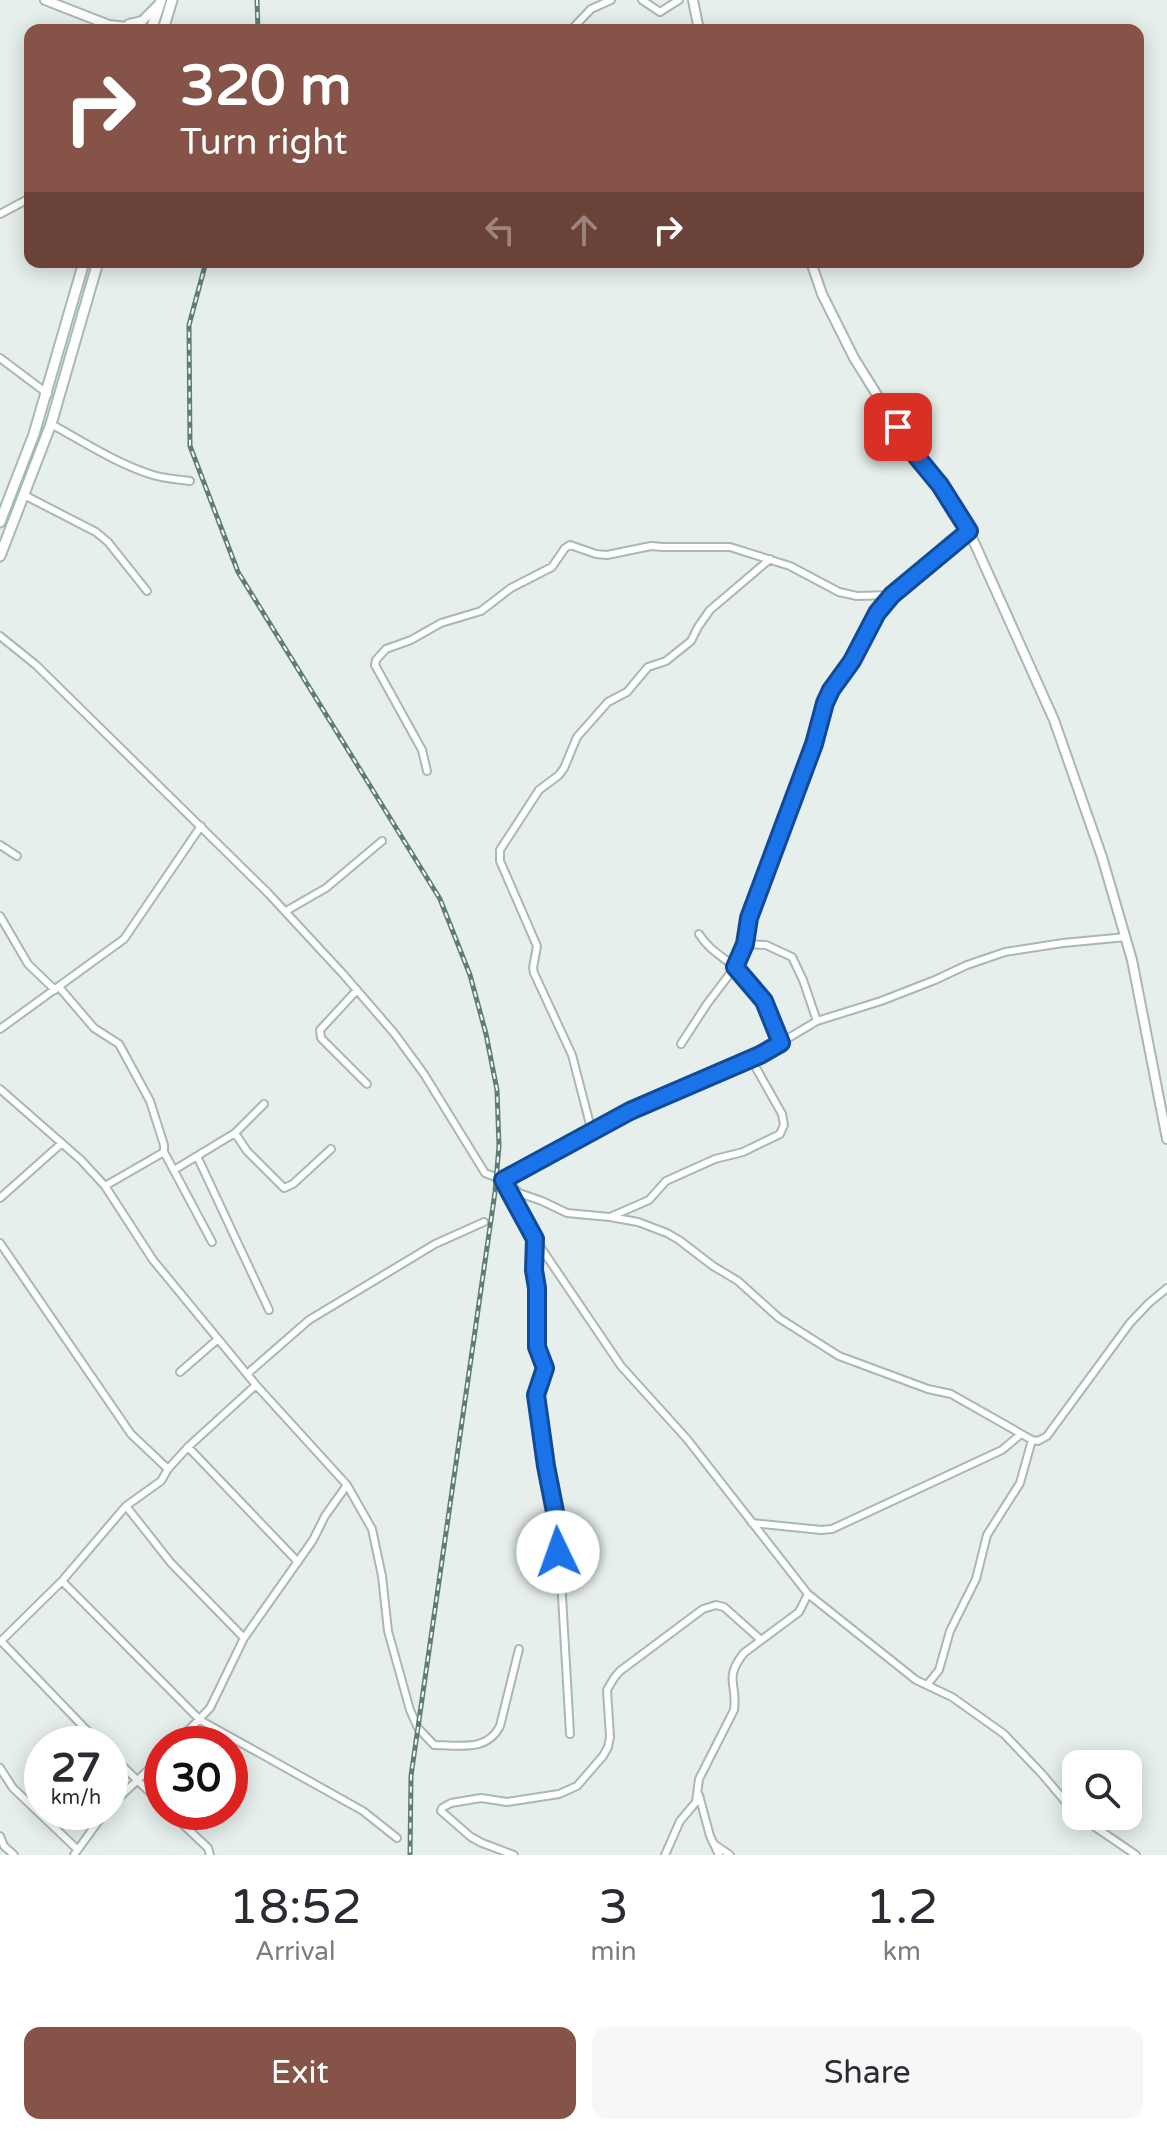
<!DOCTYPE html>
<style>
:root{--surface:#fff;--page:#f7f7f7;--text:#2b2b33;--muted:#7c7c81;--accent:#855347}
body{margin:0;font-family:"Varela Round",sans-serif;background:var(--page);color:var(--text);height:100vh;display:flex;flex-direction:column;font-size:30px;white-space:nowrap}
*{box-sizing:border-box;margin:0}
p{font-size:26px;color:var(--muted)}
.icon{flex:none;width:44px;height:44px;fill:none;stroke:currentColor;stroke-width:2;stroke-linecap:round;stroke-linejoin:round}
.map{position:relative;height:1855px;overflow:hidden}
.panel{display:flex;flex-direction:column;background:var(--surface);flex:1}
.panel>*{flex:none}
.banner{position:absolute;left:24px;top:24px;width:1120px;height:244px;border-radius:16px;box-shadow:0 4px 20px #0003;background:#855347;color:#fff;overflow:hidden}
.controls{position:absolute;left:1062px;top:1750px;display:grid;gap:16px}
.controls a{display:grid;place-items:center;width:80px;height:80px;border-radius:16px;background:var(--surface);box-shadow:0 4px 20px #0003;font-size:40px}
.speed{position:absolute;left:24px;top:1726px;display:flex;gap:16px;font-size:40px;font-weight:700;text-align:center}
.speed>*{display:grid;place-content:center;width:104px;height:104px;border-radius:50%;background:var(--surface);box-shadow:0 4px 20px #0003;line-height:1}
.speed small{font-size:20px;font-weight:400}
.speed .limit{border:12px solid #d22;background:#fff;color:#111}
.pin{position:absolute;display:grid;place-items:center;width:68px;height:68px;color:#fff;margin:-34px;border-radius:16px;box-shadow:0 4px 12px #0006}
.me{position:absolute;width:88px;margin:-44px;rotate:357deg;stroke-linejoin:round;filter:drop-shadow(0 0 6px #0008)}
.turn{display:flex;align-items:center;gap:28px;height:168px;padding:0 24px;font-size:36px}
.turn .icon{width:104px;height:104px;stroke-width:2.5}
.turn b{display:block;font-size:56px;line-height:68px}
.lanes{display:flex;align-items:center;height:76px;padding:0 24px;background:#0003;justify-content:center;gap:40px;direction:ltr}
.lanes .off{opacity:.35}
.eta{display:flex;justify-content:space-evenly;align-items:center;height:136px;text-align:center}
.eta b{font-size:48px;font-weight:600;line-height:56px}
.primary-button{display:flex;gap:16px;margin-top:auto;padding:16px 24px}
.primary-button a{flex:1;height:92px;border-radius:16px;background:var(--accent);color:#fff;font-size:32px;font-weight:600;line-height:92px;text-align:center}
.primary-button a+a{background:var(--page);color:var(--text)}
.map>svg:first-child{display:block}
.lines{fill:none;stroke-linecap:round;stroke-linejoin:round}
.minor-casing{stroke:#a8b8b2;stroke-width:10}
.tertiary-casing{stroke:#a8b8b2;stroke-width:12}
.secondary-casing{stroke:#a4bbb3;stroke-width:13}
.minor{stroke:#fff;stroke-width:6}
.tertiary{stroke:#fff;stroke-width:8}
.secondary{stroke:#fff;stroke-width:9}
.rail-casing{stroke:#5f7d75;stroke-width:5}
.rail{stroke:#f7fbf9;stroke-width:2;stroke-dasharray:6;stroke-linecap:butt}
.route-casing{stroke:#114b97;stroke-width:20}
.route{stroke:#1a73e8;stroke-width:14}
</style>
<div class="map">
<svg width="1167" height="1855" viewBox="0 0 1167 1855">
<rect width="100%" height="100%" fill="#e6efeb"/>
<g class="lines">
<g class="minor-casing">
<path id="minor" d="M642,0l18,12 19,-12
M571,30l20,-21 20,-9
M0,214l30,-16
M0,358l48,36
M51,424c33,18 66,40 102,51 12,4 25,4 37,6
M24,495l72,37 12,10 39,49
M0,636l36,29 232,228 75,81 51,59 30,41 61,99 18,7 32,59 86,127 66,73 121,155 108,86 36,17 52,37 38,40 34,40
M427,771l-5,-21 -47,-85 1,-5 10,-11 25,-9 30,-17 40,-12 30,-23 41,-21 13,-19 5,-3 26,9 11,1 44,-9 12,1h67l60,19 49,26 18,4 35,-1
M0,845l17,11
M286,911l40,-23 56,-47
M0,916l28,48 27,26
M699,934c10,16 23,22 37,34 24,20 34,47 45,75
M745,944l21,1 26,12 11,23 14,41
M59,987l35,41 25,16 31,57 14,44v7l48,90
M357,990l-37,40 1,8 46,46
M0,1029l124,-90 77,-113
M681,1044l26,-40 28,-37 10,-23 4,-26 65,-174 11,-41 6,-13 21,-29 25,-48 15,-18 77,-64
M0,1089l81,71 24,26 48,74 103,125 91,100 25,44 10,47 6,55 22,79 8,18 16,17c26,0 53,7 66,-19l19,-77
M592,1132l-20,-77 -38,-82 -1,-5 4,-22 -37,-85v-11l39,-60 20,-15 5,-7 13,-31 31,-35 19,-10 21,-25 18,-6 25,-20 7,-14 12,-17 60,-51
M235,1133l12,18 37,37 9,-4 38,-35
M197,1156l72,154
M174,1170l61,-37 29,-29
M505,1180l125,-69 130,-56 57,-34 64,-20 54,-21 32,-15 38,-13 58,-9 63,-6
M507,1181l12,12 23,8 25,12 43,4 28,5 29,11 12,7 34,26 25,15 41,37 60,38 89,33 23,5 81,46 6,1 9,-5 83,-113 19,-20 18,-15
M105,1186l59,-34
M0,1198l62,-55
M610,1217l39,-17 17,-19 49,-22 28,-7 37,-18 4,-9 -2,-11 -31,-55
M535,1239l-1,31 3,18v59l8,21 -9,27 10,71 12,61 12,207
M0,1243l131,191 37,35
M180,1372l38,-33
M247,1374l62,-54 126,-76 49,-22
M188,1447l110,115
M126,1506l45,57 73,75
M752,1523l69,7 11,-1 170,-79 19,-16
M62,1581l138,139 163,91 34,27
M1,1641l99,103
M0,1642l62,-61 64,-75 35,-25 7,-12 20,-22 68,-62
M927,1685l12,-15 11,-39 26,-52 11,-44 33,-52 12,-43
M175,1744l35,-36 34,-70 69,-98 12,-24 22,-31
M110,1754l52,50
M0,1768l13,20 64,61
M699,1795l11,41 9,19
M110,1806l52,-49
M170,1812l38,36 2,7
M1079,1816l57,39
M0,1836l4,10 10,9
M714,1844l16,11
M74,1855l31,-43
M514,1855l-32,-12 -11,-6 -30,-26 1,-3 9,-5 30,-5 26,4 52,-8 18,-8 26,-30 5,-9 2,-10 -3,-47 7,-12 6,-7 83,-62 13,-4 8,2 37,33
M665,1855l15,-34 16,-19 3,-23 35,-69c4,-26 -11,-31 10,-57l55,-41 9,-18"/>
</g>
<g class="tertiary-casing">
<path id="tertiary" d="M45,0l64,25 7,5
M693,0l6,30
M129,24l13,-3 15,-15
M109,25l44,5
M811,262l11,32 32,64 58,93 28,34 29,46 85,189 48,137 30,103 35,179"/>
</g>
<g class="secondary-casing">
<path id="secondary" d="M151,30l10,-30
M163,30l9,-30
M0,522l34,-88 50,-172
M0,556l51,-132 47,-162"/>
</g>
<use href="#minor" class="minor"/>
<use href="#tertiary" class="tertiary"/>
<use href="#secondary" class="secondary"/>
<g class="rail-casing">
<path id="rail" d="M257,0l1,30
M206,262l-17,63 1,121 48,126 202,327 30,76 16,59 11,56 2,56 -4,46 -84,584 -1,79"/>
</g>
<use href="#rail" class="rail"/>
</g>
<g class="lines">
<g class="route-casing">
<path id="route" d="M558,1552v-25l-12,-61 -10,-71 9,-27 -8,-21v-59l-3,-18 1,-31 -32,-59 127,-69 130,-56 21,-12 -17,-42 -29,-34 10,-23 4,-26 65,-174 11,-41 6,-13 21,-29 25,-48 15,-18 77,-64 -29,-46 -28,-34 -14,-24"/>
</g>
<use href="#route" class="route"/>
</g>
</svg>
<div class="controls">
<a><svg class="icon" aria-label="search" viewBox="0 0 24 24"><circle cx="10" cy="10" r="6"/><path d="M15 15l6 6"/></svg></a>
</div>
<div class="speed"><div>27<small>km/h</small></div><div class="limit">30</div></div>
<div class="pin" style="left:898px;top:427px;background:#d93025"><svg class="icon" aria-label="arrive" viewBox="0 0 24 24"><path d="M6 21V4h12l-3 4 3 4H6"/></svg></div>
<svg class="me" style="left:558px;top:1552px" viewBox="-20 -20 40 40"><circle r="19" fill="#fff"/><path d="M0-13L10 11 0 6-10 11z" fill="#1a73e8"/></svg>
<div class="banner">
<div class="turn"><svg class="icon" aria-label="right" viewBox="0 0 24 24"><path d="M7 20v-9h11M14 6l5 5-5 5"/></svg><div><b>320 m</b>Turn right</div></div>
<div class="lanes"><svg class="icon off" aria-label="left" viewBox="0 0 24 24"><path d="M17 20v-9H6M10 6l-5 5 5 5"/></svg><svg class="icon off" aria-label="ahead" viewBox="0 0 24 24"><path d="M12 20V5M6 11l6-6 6 6"/></svg><svg class="icon" aria-label="right" viewBox="0 0 24 24"><path d="M7 20v-9h11M14 6l5 5-5 5"/></svg></div>
</div>
</div>
<section class="panel">
<div class="eta">
<div><b>18:52</b><p>Arrival</p></div>
<div><b>3</b><p>min</p></div>
<div><b>1.2</b><p>km</p></div>
</div>
<div class="primary-button"><a>Exit</a><a>Share</a></div>
</section>
